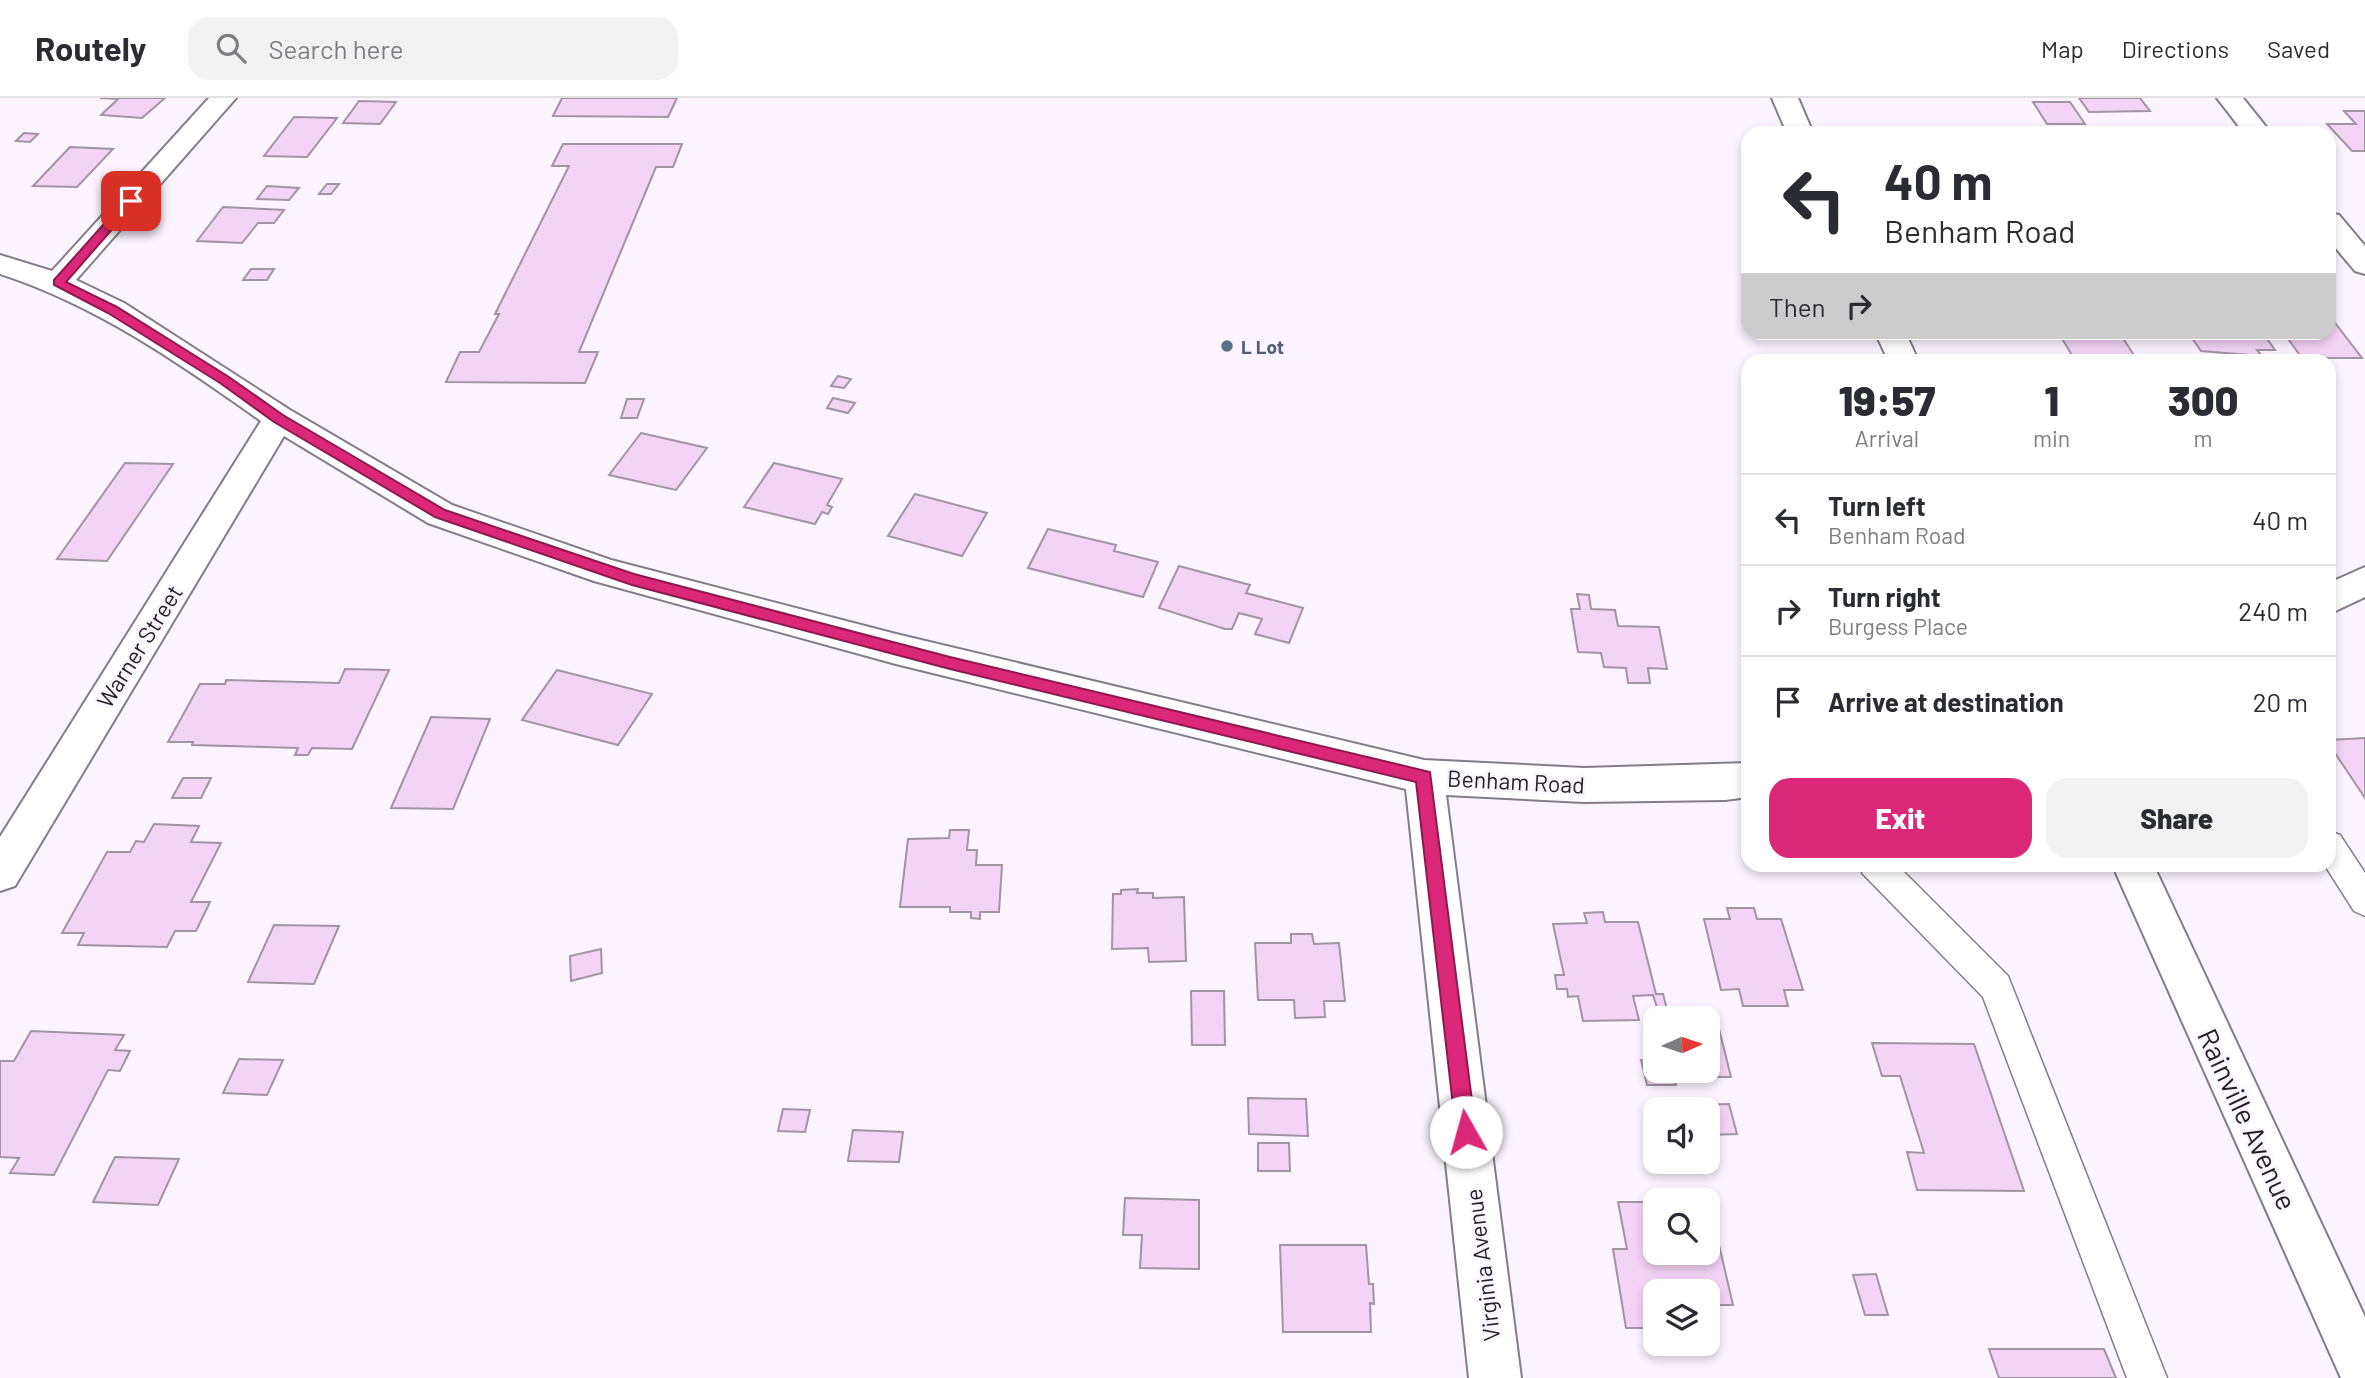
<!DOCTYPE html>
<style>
:root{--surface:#fff;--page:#f2f2f3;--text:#2b2b33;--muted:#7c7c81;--line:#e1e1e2;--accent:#db2777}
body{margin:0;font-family:Barlow,sans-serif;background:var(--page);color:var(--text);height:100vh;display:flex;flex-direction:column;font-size:26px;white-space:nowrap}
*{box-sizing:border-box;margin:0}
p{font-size:23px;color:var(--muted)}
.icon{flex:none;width:38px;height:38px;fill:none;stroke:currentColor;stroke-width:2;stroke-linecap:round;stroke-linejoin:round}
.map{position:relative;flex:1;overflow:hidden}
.panel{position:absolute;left:1741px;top:256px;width:595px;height:518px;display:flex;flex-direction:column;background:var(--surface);border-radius:21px;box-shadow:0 4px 10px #0003}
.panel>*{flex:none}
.banner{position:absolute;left:1741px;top:28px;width:595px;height:214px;border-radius:21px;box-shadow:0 4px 10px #0003;background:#fff;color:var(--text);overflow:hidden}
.needle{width:46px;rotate:87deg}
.tools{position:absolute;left:1643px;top:908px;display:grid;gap:14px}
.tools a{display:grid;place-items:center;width:77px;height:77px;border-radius:14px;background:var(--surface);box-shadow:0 4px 10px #0003;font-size:35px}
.pin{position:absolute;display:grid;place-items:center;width:60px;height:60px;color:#fff;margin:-30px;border-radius:14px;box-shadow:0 4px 10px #0006}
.me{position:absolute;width:77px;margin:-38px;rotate:353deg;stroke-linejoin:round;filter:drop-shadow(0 0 5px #0008)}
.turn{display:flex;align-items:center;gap:24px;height:147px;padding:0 28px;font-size:32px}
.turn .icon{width:91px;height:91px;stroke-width:2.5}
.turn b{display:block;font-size:49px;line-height:60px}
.then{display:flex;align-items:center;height:66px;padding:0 28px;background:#0003;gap:14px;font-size:26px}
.eta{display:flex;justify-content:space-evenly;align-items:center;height:119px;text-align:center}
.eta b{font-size:42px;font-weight:800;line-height:49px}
.primary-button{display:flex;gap:14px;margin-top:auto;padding:14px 28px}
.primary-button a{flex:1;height:80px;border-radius:21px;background:var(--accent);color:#fff;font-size:28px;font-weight:800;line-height:80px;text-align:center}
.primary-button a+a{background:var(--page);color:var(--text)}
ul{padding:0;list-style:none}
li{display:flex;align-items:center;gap:21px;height:91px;padding:0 28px;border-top:2px solid var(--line)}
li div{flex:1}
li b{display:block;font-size:26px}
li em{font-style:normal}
header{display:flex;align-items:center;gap:42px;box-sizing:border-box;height:98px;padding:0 35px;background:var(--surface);border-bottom:2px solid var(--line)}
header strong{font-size:33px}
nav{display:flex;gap:38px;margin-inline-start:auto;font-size:24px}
.search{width:490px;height:63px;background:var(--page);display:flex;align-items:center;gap:18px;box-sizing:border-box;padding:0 24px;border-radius:21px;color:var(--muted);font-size:26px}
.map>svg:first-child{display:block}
.building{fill:#f3d3f6;stroke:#a095a1;stroke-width:2}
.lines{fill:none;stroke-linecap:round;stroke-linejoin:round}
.service-casing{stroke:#847c88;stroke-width:3}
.minor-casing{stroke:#847c88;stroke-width:4}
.secondary-casing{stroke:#847c88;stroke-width:4}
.service{fill:#fff;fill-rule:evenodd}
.minor{fill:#fff;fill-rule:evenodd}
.secondary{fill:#fff;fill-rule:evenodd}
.route{fill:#db2777;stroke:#8e194d;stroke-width:2}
.service-dot{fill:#5c6f8a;stroke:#fbf3fe;stroke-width:2.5}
.labels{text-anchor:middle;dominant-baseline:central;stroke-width:5;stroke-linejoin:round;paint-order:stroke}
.far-service-label{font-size:19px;font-weight:bold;fill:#4e5e75;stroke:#fbf3fe;text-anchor:start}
.street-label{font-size:23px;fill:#221e23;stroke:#fbf3fe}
.near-street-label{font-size:28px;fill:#221e23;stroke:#fbf3fe}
</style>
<header>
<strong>Routely</strong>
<div class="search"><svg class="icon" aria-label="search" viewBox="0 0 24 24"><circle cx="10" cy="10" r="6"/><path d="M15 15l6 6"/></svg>Search here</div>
<nav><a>Map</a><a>Directions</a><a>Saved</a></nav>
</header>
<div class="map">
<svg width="2365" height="1280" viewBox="0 0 2365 1280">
<rect width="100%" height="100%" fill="#fbf3fe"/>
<path class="building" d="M100,0h65l-23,20 -41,-3 17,-16z
M562,0h115l-9,19 -115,-1z
M2079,0h61l10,13 -61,1z
M359,3l37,1 -16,22 -37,-1z
M2033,4h37l15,22h-38z
M2344,13h21v40h-13l-25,-27h29z
M294,19l43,1 -30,39 -43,-1z
M24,35l14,1 -8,8 -14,-1z
M563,46h119l-9,23h-17l-77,185h19l-13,31 -139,-1 14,-30h19l20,-38h-4l74,-148h-17z
M70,49l43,2 -36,38 -44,-1z
M327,86h12l-8,10h-12z
M267,88l32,2 -10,12 -32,-1z
M223,109l61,3 -10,13h-16l-16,20 -45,-2z
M251,171h23l-7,11h-24z
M2329,217l33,43h-60l-19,-26h46z
M2058,234h61l18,28h-62z
M2188,234h74l13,18h-18l5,6 -61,-5z
M838,278l13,3 -7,9 -13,-2z
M833,300l22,5 -7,10 -21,-5z
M627,301h17l-7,19h-16z
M641,335l66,15 -31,42 -67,-15z
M125,365l48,1 -66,97 -50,-2z
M774,365l68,16 -15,26 5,2 -4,7 -6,-2 -7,12 -71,-17z
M915,396l72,19 -25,43 -74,-20z
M1048,431l68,16 -2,6 44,11 -15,35 -115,-29z
M1179,468l71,19 -4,8 57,15 -14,35 -34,-9 7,-15 -23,-6 -7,16h-7l-66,-21z
M1577,496l12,1 2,14 24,1 3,16 41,1 8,42 -19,-1 2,15h-22l-2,-15 -22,-1 -3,-14 -23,-1 -7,-43h9z
M345,571l44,1 -37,79 -40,-1 -4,7h-13l3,-7 -106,-3 1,-3h-25l32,-58h25l1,-4 113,3z
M557,572l95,24 -34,51 -96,-25z
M431,619l59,2 -37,90 -62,-1z
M2365,640v60l-36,-54v-4z
M183,680h28l-10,20h-29z
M154,726l45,2 -8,16 30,1 -30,59h19l-14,29h-21l-8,16 -89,-2 6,-12h-22l45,-81h23l6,-11 8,1z
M950,732h19l-2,20h10l-1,15h26l-3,47h-19v7l-9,-1v-6h-21v-5h-50l8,-68 41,-1z
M1138,791l-1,4h16v5l31,-1 2,64 -37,1 -1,-14 -36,1 1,-55h8v-4z
M1727,810h27l3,11h24l22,71h-19l4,16h-45l-4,-17 -18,1 -17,-71h26z
M1603,814l2,10h33l18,72h7l6,23h-9l-7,-22 -20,1 6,24 -56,1 -5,-25 -10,1 -1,-8h-10l-2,-14h9l-11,-51 34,-1 -3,-10z
M274,827l65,1 -25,58 -66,-2z
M1291,836h21l2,10 25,-1 6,58h-21l1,16 -30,1 -1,-18h-36l-3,-57h36z
M601,851l1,24 -31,8 -1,-25z
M1191,893h33l1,54h-33z
M1677,915h38l16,64h-40l-1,-6h18v-53h-30z
M31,933l93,4 -9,15 15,1 -10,20 -12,-1 -54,105 -44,-2 9,-15 -19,-1v-96h14z
M1872,945l102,1 50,147 -107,-1 -10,-38 17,1 -24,-77h-18z
M239,961l44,1 -16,35 -44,-2z
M1641,962h15v11h17l3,14h-29z
M1248,1000l58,1 2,37 -59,-2z
M1729,1006l8,30 -28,1 -1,-25h-7l-1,-5z
M783,1011l27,1 -5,22 -27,-1z
M853,1032l50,2 -4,30 -51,-1z
M1258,1045h31l1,28h-32z
M115,1059l64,2 -21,46 -65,-3z
M1125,1100l74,2v69l-59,-1 2,-33h-19z
M1618,1104h38v51h52l1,-51 24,103h-19l4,22h-10v-35h-52v36h-30l-13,-79h14z
M1280,1147h86l3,39h4l1,20 -4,-1 1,29h-88z
M1876,1176l12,41h-23l-12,-40z
M1989,1251h115l12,29h-117z"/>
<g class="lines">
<g class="service-casing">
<path id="service" d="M2329,733l11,4 25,38v43l-11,-5 -30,-47h5z
M1858,766h38l112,112 159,402h-40l-144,-381 -120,-123z"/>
</g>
<g class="minor-casing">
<path id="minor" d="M209,0h27l-160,182 48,23 166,107 162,95 159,55 285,74 528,126 160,8 164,-5v34l-23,3 -141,2 -138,-7 75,583h-52l-63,-589 -510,-125 -302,-83 -166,-58 -144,-87 -269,450 -15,5v-54l261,-416c-82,-58 -165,-116 -261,-147v-19l52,16z
M2217,0h26l28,35h-27z
M2329,115l10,2 26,31v28l-10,-3 -26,-31z"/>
</g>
<g class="secondary-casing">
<path id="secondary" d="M1772,0h26l15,35h-26z
M1875,234h30l13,28h-30z
M2365,469v30l-36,17v-31z
M2112,766h41l212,453v61h-24z"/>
</g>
<use href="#service" class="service"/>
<use href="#minor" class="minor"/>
<use href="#secondary" class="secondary"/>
</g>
<path class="route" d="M127,100l10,3 -71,81 51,25 112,70 54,38 162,95 189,64 316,83 480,115 46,360 -3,7 -7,3 -7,-3 -3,-7 -40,-350 -466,-113 -318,-84 -197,-68 -161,-95 -54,-39 -112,-70 -54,-28v-5z"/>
<circle class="service-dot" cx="1227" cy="248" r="7"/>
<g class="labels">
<g class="far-service-label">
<text x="1241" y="248">L Lot</text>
</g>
<g class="street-label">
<text transform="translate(139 548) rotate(-58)">Warner Street</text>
<text transform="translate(1516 683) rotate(3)">Benham Road</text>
<text transform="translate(1482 1167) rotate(-97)">Virginia Avenue</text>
</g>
<g class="near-street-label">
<text transform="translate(2248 1021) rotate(65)">Rainville Avenue</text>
</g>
</g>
</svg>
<div class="tools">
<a><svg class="needle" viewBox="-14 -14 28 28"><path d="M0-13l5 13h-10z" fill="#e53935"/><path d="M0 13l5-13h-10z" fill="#7c7c81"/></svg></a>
<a><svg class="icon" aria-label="sound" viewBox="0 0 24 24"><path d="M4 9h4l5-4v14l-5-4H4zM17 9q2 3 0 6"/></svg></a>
<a><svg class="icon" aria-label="search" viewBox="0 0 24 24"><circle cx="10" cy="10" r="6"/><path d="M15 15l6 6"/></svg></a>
<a><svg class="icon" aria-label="layers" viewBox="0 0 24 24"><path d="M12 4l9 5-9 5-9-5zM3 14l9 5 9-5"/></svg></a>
</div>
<div class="pin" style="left:131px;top:103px;background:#d93025"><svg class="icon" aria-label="arrive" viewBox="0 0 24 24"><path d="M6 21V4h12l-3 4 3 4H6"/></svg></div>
<svg class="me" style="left:1466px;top:1034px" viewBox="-20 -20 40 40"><circle r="19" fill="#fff"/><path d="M0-13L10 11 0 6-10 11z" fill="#db2777"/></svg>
<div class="banner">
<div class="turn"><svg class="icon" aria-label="left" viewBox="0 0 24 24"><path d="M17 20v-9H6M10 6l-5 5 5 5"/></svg><div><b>40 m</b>Benham Road</div></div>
<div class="then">Then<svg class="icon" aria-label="right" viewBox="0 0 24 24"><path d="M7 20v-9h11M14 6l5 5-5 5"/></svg></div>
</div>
<section class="panel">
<div class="eta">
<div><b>19:57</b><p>Arrival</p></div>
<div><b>1</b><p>min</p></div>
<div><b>300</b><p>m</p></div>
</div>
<ul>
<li><svg class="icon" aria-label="left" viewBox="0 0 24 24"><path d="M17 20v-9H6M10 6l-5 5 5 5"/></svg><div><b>Turn left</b><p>Benham Road</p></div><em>40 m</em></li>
<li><svg class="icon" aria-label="right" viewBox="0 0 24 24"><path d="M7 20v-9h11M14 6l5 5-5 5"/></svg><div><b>Turn right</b><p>Burgess Place</p></div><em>240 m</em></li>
<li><svg class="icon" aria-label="arrive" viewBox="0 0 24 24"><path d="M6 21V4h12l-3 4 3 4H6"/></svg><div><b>Arrive at destination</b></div><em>20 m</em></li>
</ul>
<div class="primary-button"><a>Exit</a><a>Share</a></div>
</section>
</div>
